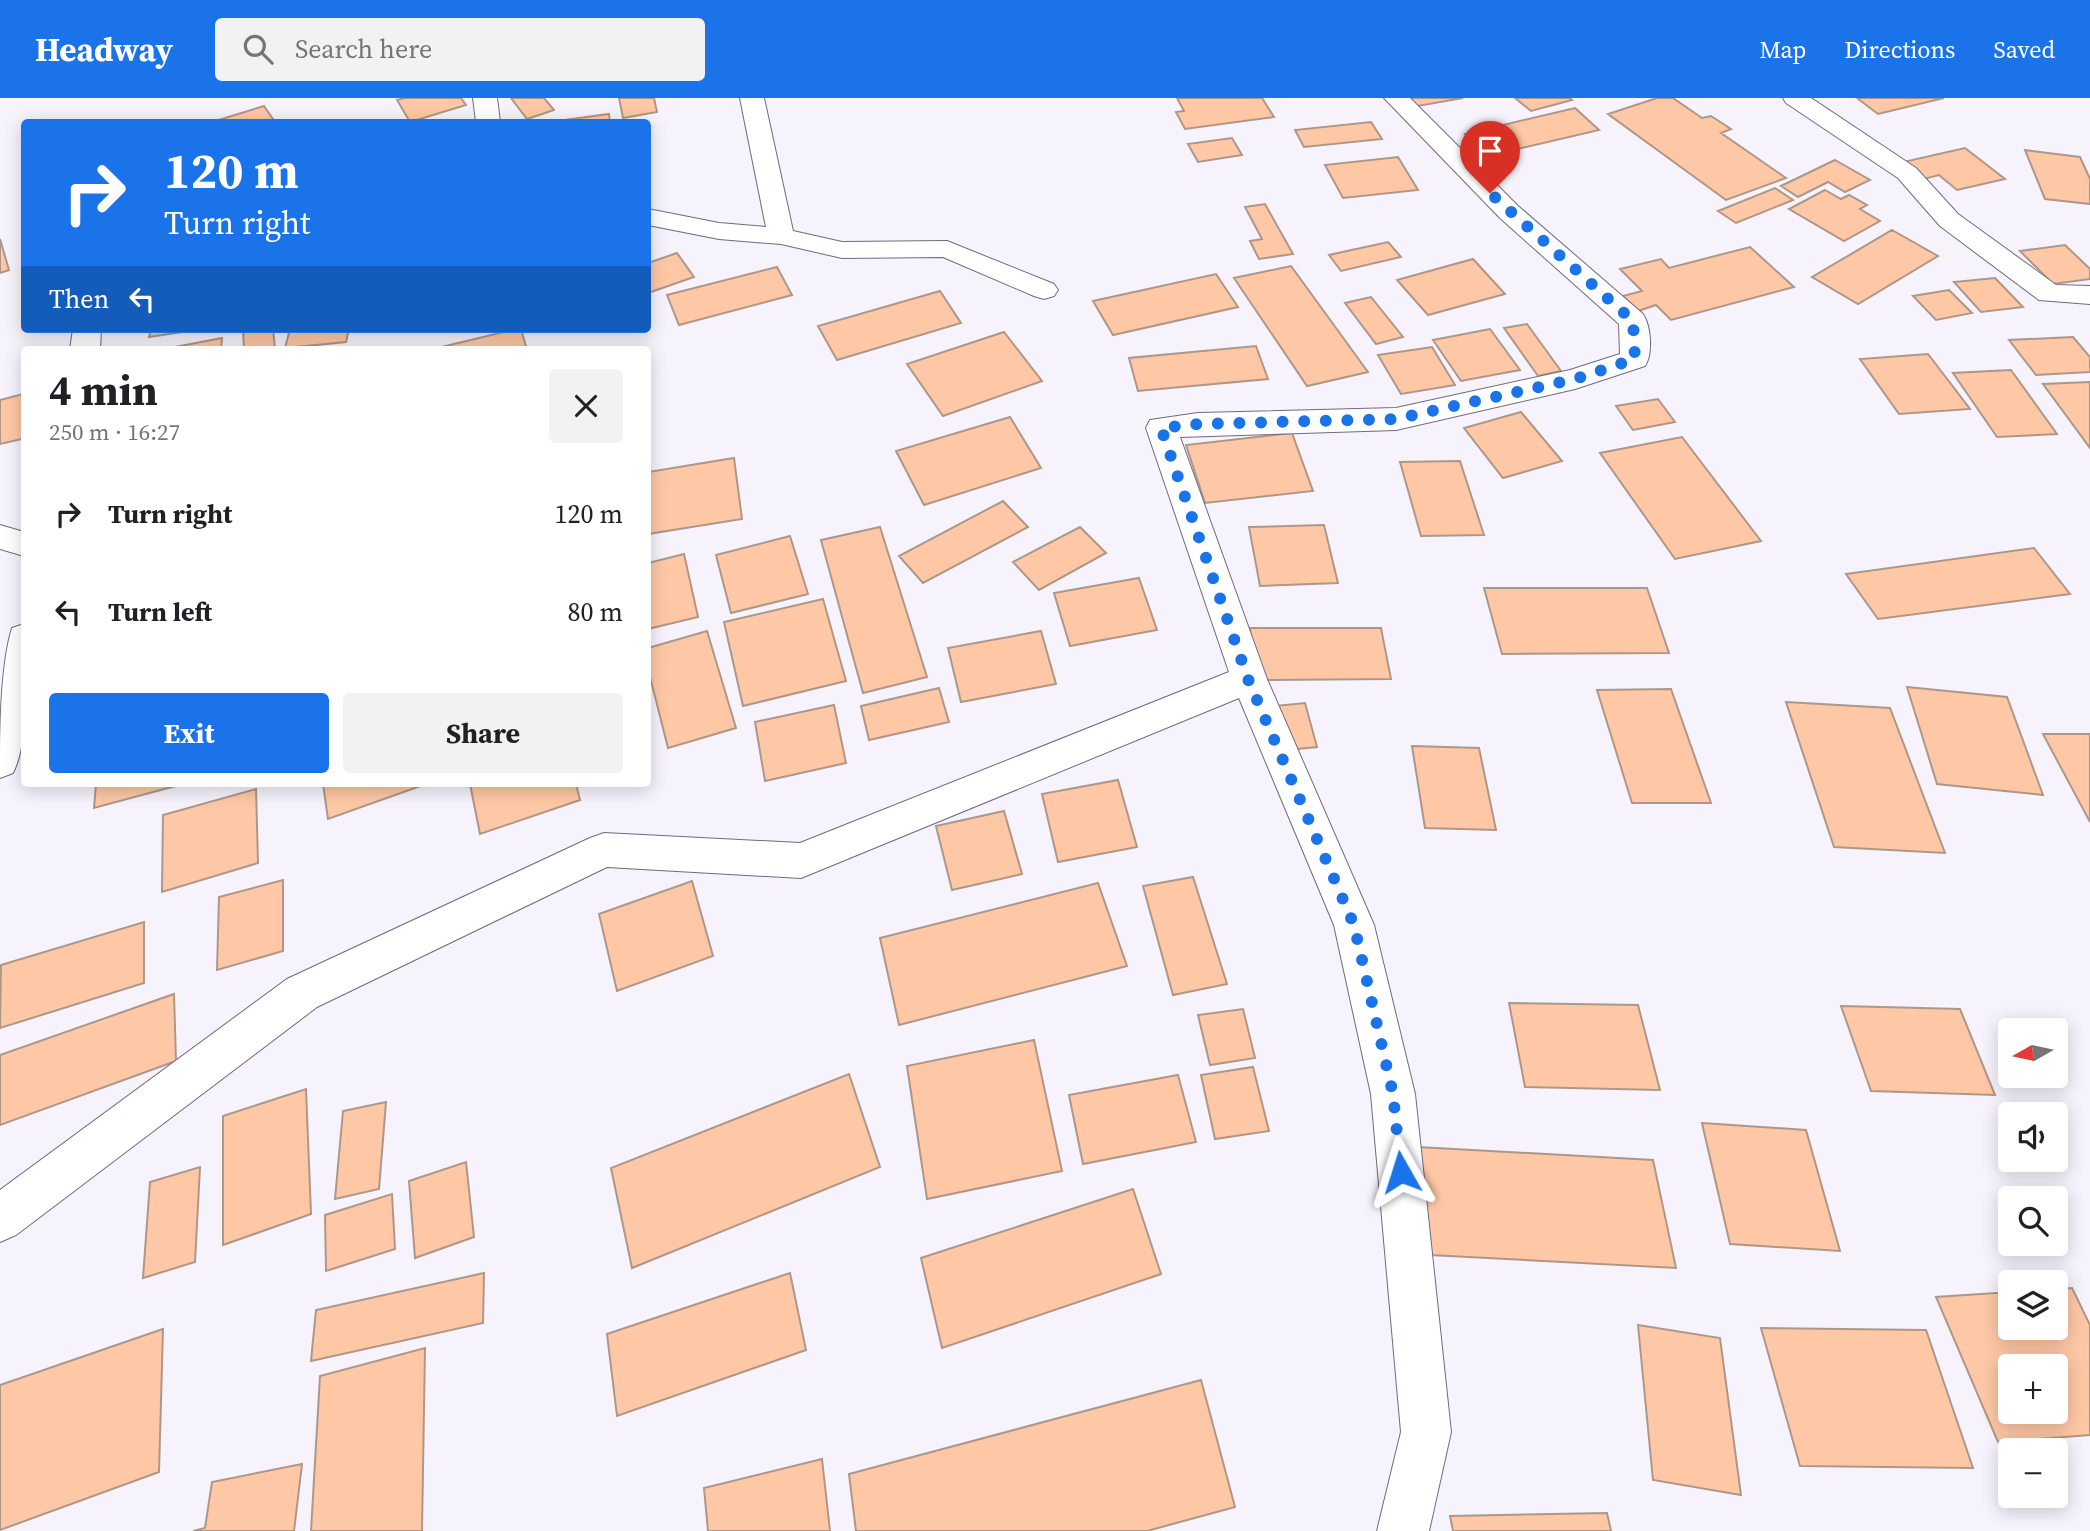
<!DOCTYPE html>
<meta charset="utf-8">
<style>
:root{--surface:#fff;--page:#f2f2f2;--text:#202124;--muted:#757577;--accent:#1a73e8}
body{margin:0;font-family:"Source Serif 4",serif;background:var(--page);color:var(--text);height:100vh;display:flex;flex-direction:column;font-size:26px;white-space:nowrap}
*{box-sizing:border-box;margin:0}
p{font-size:23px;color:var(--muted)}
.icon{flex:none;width:38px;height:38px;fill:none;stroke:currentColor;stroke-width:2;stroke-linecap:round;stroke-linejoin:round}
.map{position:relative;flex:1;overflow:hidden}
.panel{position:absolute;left:21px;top:248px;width:630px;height:441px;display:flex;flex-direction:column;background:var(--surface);border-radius:7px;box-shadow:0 4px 18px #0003}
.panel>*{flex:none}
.guide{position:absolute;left:21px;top:21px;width:630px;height:214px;border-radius:7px;box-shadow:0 4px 18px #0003;background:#1a73e8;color:#fff;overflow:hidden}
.needle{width:46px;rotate:261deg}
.controls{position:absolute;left:1998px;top:920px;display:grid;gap:14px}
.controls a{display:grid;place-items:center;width:70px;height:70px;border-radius:7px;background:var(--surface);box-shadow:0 4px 18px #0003;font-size:35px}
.pin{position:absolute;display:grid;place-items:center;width:60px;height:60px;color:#fff;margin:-72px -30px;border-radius:50% 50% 50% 0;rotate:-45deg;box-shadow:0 0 7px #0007}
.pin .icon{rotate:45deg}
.me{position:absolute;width:77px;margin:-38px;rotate:354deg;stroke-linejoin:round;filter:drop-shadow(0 0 5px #0008)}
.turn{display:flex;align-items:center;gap:24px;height:147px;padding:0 28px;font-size:32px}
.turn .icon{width:91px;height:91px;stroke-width:2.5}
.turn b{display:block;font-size:49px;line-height:60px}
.then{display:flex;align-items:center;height:66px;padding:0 28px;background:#0003;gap:14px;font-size:26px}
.round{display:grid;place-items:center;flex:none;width:74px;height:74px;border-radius:7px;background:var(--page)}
.overview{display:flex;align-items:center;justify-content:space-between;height:119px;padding:0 28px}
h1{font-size:42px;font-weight:700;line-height:52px}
.primary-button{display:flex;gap:14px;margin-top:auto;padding:14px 28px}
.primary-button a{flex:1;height:80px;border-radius:7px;background:var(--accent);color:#fff;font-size:28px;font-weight:700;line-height:80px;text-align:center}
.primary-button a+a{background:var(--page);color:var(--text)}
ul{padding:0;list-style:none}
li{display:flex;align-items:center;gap:21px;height:98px;padding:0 28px}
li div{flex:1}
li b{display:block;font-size:26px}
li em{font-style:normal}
header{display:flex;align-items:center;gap:42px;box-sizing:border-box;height:98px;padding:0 35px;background:var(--accent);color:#fff}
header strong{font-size:33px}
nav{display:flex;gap:38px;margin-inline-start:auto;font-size:24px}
.search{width:490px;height:63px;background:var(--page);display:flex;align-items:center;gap:18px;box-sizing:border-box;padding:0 24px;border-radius:7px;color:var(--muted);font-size:26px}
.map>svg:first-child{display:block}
.building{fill:#fec8a6;stroke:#af9788;stroke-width:2;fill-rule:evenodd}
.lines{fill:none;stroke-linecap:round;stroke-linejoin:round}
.minor-casing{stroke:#71697f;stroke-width:2}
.minor{fill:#fff;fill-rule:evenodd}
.route{stroke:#1a73e8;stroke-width:12;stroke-dasharray:0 21.6}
</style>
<header>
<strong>Headway</strong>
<div class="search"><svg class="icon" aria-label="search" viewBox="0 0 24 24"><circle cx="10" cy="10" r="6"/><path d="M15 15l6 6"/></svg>Search here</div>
<nav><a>Map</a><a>Directions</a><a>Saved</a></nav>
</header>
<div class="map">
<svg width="2090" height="1433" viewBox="0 0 2090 1433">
<rect width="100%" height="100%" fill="#f6f3fd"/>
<path class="building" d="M405,0h56l5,7 -56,17 -13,-22z
M511,0h33l10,12 -27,9z
M619,0h35l3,14 -34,6z
M1177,0h85l12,19 -89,12 -9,-17 8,-1z
M1405,0h58l-51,9z
M1515,0h55l2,2 -41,11z
M1657,0h16l29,20 9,-2 20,13 -10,4 65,45 -60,22 -118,-86z
M1857,0h87l-66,16z
M264,8l11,16h-63z
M1575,10l24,22 -112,26 -22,-22z
M609,16l1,8h-60z
M1371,24l11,17 -78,8 -9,-17z
M1232,40l10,17 -44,7 -10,-18z
M1965,50l40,31 -48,11 -18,-15 -19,5 -21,-17z
M2025,52l55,7 10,22v25l-45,-5z
M1398,59l20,33 -75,8 -18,-33z
M1835,62l35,20 -25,12 -17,-10 -30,15 -17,-11z
M1775,90l18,12 -57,23 -18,-12z
M1825,92l16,9 8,-4 18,10 -7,4 20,12 -36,20 -55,-32z
M1265,106l28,50 -34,5 -9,-18 12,-2 -17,-32z
M1892,132l46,26 -80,48 -46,-27z
M0,141l9,31 -9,3z
M1388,144l13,15 -60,14 -12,-16z
M2065,147l25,24v10l-37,5 -33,-33z
M1750,149l44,40 -123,33 -15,-15 -18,6 -15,-15 19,-5 -22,-22 41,-10 8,9z
M677,155l17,24 -46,16v-30z
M1473,161l32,35 -77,21 -31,-35z
M1291,168l77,106 -61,14 -73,-108z
M777,169l15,28 -113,30 -12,-30z
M1216,176l22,33 -125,28 -20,-34z
M1995,180l28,29 -42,5 -27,-30z
M1949,192l23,23 -36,7 -23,-24z
M940,193l21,32 -124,37 -19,-34z
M1371,199l32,40 -27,7 -31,-41z
M1527,226l34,47 -23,5 -34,-48z
M151,231h51l-53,8z
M243,231h30l2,19 -31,2z
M290,231h59l-3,13 -61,6z
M516,231h5l6,21h-98z
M1490,231l30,41 -59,11 -28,-41z
M1004,234l38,49 -99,35 -36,-52z
M2073,239l17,20v15l-54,3 -27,-35z
M222,240l-1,12h-62z
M1256,248l12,33 -130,12 -9,-33z
M1432,249l23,38 -54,9 -23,-39z
M1928,256l42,55 -71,5 -39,-55z
M2011,272l46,64 -60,3 -44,-64z
M2090,284v66l-47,-64z
M23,296l-1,45 -22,5v-44z
M1658,301l17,23 -42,8 -17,-24z
M1521,314l41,49 -59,17 -39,-50z
M1010,319l31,51 -117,37 -28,-54z
M1292,335l21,58 -108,12 -19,-58z
M1682,339l79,104 -86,18 -75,-106z
M734,360l8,61 -94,15v-62z
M1460,363l24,74 -63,1 -21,-74z
M1003,403l25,26 -105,56 -24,-27z
M1324,427l14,58 -78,3 -11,-59z
M880,429l47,150 -64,16 -42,-153z
M1080,429l26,26 -67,37 -26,-28z
M790,438l18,58 -77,19 -15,-58z
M2034,450l36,46 -192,25 -32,-45z
M684,456l14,63 -50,12v-66z
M1139,480l18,52 -87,16 -16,-53z
M1484,490h163l22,65 -167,1z
M823,501l23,82 -103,25 -19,-84z
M1250,530h131l10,51 -135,1z
M707,533l29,97 -68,20 -20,-79v-21z
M1041,533l15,53 -95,18 -13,-54z
M1907,589l100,10 36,98 -106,-11z
M939,590l10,34 -80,18 -8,-34z
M1671,591l40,114h-79l-35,-113z
M1786,604l104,6 55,145 -111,-6z
M1305,605l12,44 -40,4 -12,-44z
M834,607l12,58 -81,18 -10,-59z
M2043,636h47v88z
M1412,648l67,2 17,82 -71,-2z
M1118,682l19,67 -79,15 -16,-68z
M96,686h87l-89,24z
M323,686h103l-98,35z
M470,686h106l4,16 -100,34z
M256,691l2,74 -96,29 1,-77z
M1004,713l18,63 -70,16 -16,-64z
M1193,779l34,107 -54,11 -30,-109z
M283,782v71l-66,19 2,-73z
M692,783l21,75 -96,35 -18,-77z
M1098,785l29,83 -228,59 -19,-87z
M144,824v61l-144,45 1,-63z
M174,896l2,67 -176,64v-70z
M1509,905l129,2 22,85 -135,-3z
M1841,908l119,3 35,86 -124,-4z
M1243,911l12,49 -45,7 -12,-50z
M1034,942l28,131 -135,28 -20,-133z
M1253,969l16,64 -54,8 -14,-64z
M849,976l31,93 -248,101 -21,-100z
M1178,977l18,67 -113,22 -14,-69z
M306,991l5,125 -88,31v-129z
M386,1004l-7,87 -44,10 8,-88z
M1702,1025l104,7 34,121 -110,-7z
M1400,1048l253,14 23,108 -265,-14z
M466,1064l8,75 -59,21 -6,-77z
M200,1069l-5,95 -52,16 7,-96z
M1133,1091l28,85 -219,74 -21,-90z
M392,1096l3,55 -69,22 -1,-56z
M484,1175l-1,50 -172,38 5,-51z
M790,1175l16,77 -189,66 -10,-82z
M2072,1190l18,37v110l-92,7 -62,-145 75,-5v36h45v-39zM2011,1269h45v45h-45z
M1638,1227l82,13 21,157 -88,-15z
M1761,1230l165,2 47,138 -173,-2z
M163,1231l-4,143 -159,58v-145z
M425,1250l-3,183h-111l9,-155z
M1201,1282l34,127 -88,24h-291l-7,-57z
M822,1361l8,72h-122l-4,-43z
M302,1366l-8,67h-101l12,-3 7,-46z
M1607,1415l4,18h-158l-3,-15z"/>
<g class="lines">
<g class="minor-casing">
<path id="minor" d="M473,0h24l3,24h-24z
M740,0h24l29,133 49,11 105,-1 107,43 4,6 -4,6 -10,3 -10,-3 -91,-39 -101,1 -61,-14 -62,-5 -71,-14v-16l71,14 47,4z
M1384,0h26l108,108 125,108c8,12 10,40 2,52l-70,23 -179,41 -216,7 87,242 107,246 41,169 36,338 -22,99h-52l24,-99 -30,-338 -37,-169 -95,-227 -438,180 -194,-11 -290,140 -301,228 -16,7v-52l287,-211 303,-141 14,-5 196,10 429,-171 -83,-244 4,-8 48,-7 198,-5 174,-38 50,-16 -1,-30 -119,-106z
M1783,0h28l105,70 42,46 98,71 34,1v18l-51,-4 -99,-74 -42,-48 -112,-75z
M73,231h28l-1,21h-30z
M0,427l24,7v24l-24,-7z
M24,526c4,38 6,115 -11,149l-13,5c0,-44 0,-111 12,-150z"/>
</g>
<use href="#minor" class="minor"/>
</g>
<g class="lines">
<path class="route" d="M1401,1074l-8,-78 -39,-169 -106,-246 -87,-251 37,-4 198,-5 179,-40 60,-20 -2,-38 -143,-128"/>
</g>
</svg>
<div class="controls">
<a><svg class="needle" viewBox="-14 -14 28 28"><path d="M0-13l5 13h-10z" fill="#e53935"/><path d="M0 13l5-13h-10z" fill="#757577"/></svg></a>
<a><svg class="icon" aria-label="sound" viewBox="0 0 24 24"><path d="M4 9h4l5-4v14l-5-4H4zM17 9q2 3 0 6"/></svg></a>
<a><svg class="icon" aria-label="search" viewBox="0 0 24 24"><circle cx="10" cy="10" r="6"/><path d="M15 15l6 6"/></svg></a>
<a><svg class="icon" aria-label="layers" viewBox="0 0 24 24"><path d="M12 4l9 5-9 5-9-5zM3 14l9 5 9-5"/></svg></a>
<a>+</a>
<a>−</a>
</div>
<div class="pin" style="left:1490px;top:95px;background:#d93025"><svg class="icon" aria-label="arrive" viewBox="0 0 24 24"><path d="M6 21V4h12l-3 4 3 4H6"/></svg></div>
<svg class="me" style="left:1401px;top:1074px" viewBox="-20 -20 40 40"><path d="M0-17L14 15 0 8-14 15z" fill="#1a73e8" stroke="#fff" stroke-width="4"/></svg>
<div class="guide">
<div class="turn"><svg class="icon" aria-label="right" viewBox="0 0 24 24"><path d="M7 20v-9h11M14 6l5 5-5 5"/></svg><div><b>120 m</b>Turn right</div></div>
<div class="then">Then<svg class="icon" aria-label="left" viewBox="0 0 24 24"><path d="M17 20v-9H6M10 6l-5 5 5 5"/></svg></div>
</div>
<section class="panel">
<div class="overview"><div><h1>4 min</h1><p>250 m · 16:27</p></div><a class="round"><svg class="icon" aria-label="close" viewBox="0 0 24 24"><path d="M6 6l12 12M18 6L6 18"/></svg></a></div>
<ul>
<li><svg class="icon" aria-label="right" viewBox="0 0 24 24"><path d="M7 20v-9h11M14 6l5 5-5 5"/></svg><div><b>Turn right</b></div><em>120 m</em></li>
<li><svg class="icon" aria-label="left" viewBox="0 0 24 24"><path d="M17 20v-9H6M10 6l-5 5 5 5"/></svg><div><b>Turn left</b></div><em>80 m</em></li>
</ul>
<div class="primary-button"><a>Exit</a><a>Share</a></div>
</section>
</div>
